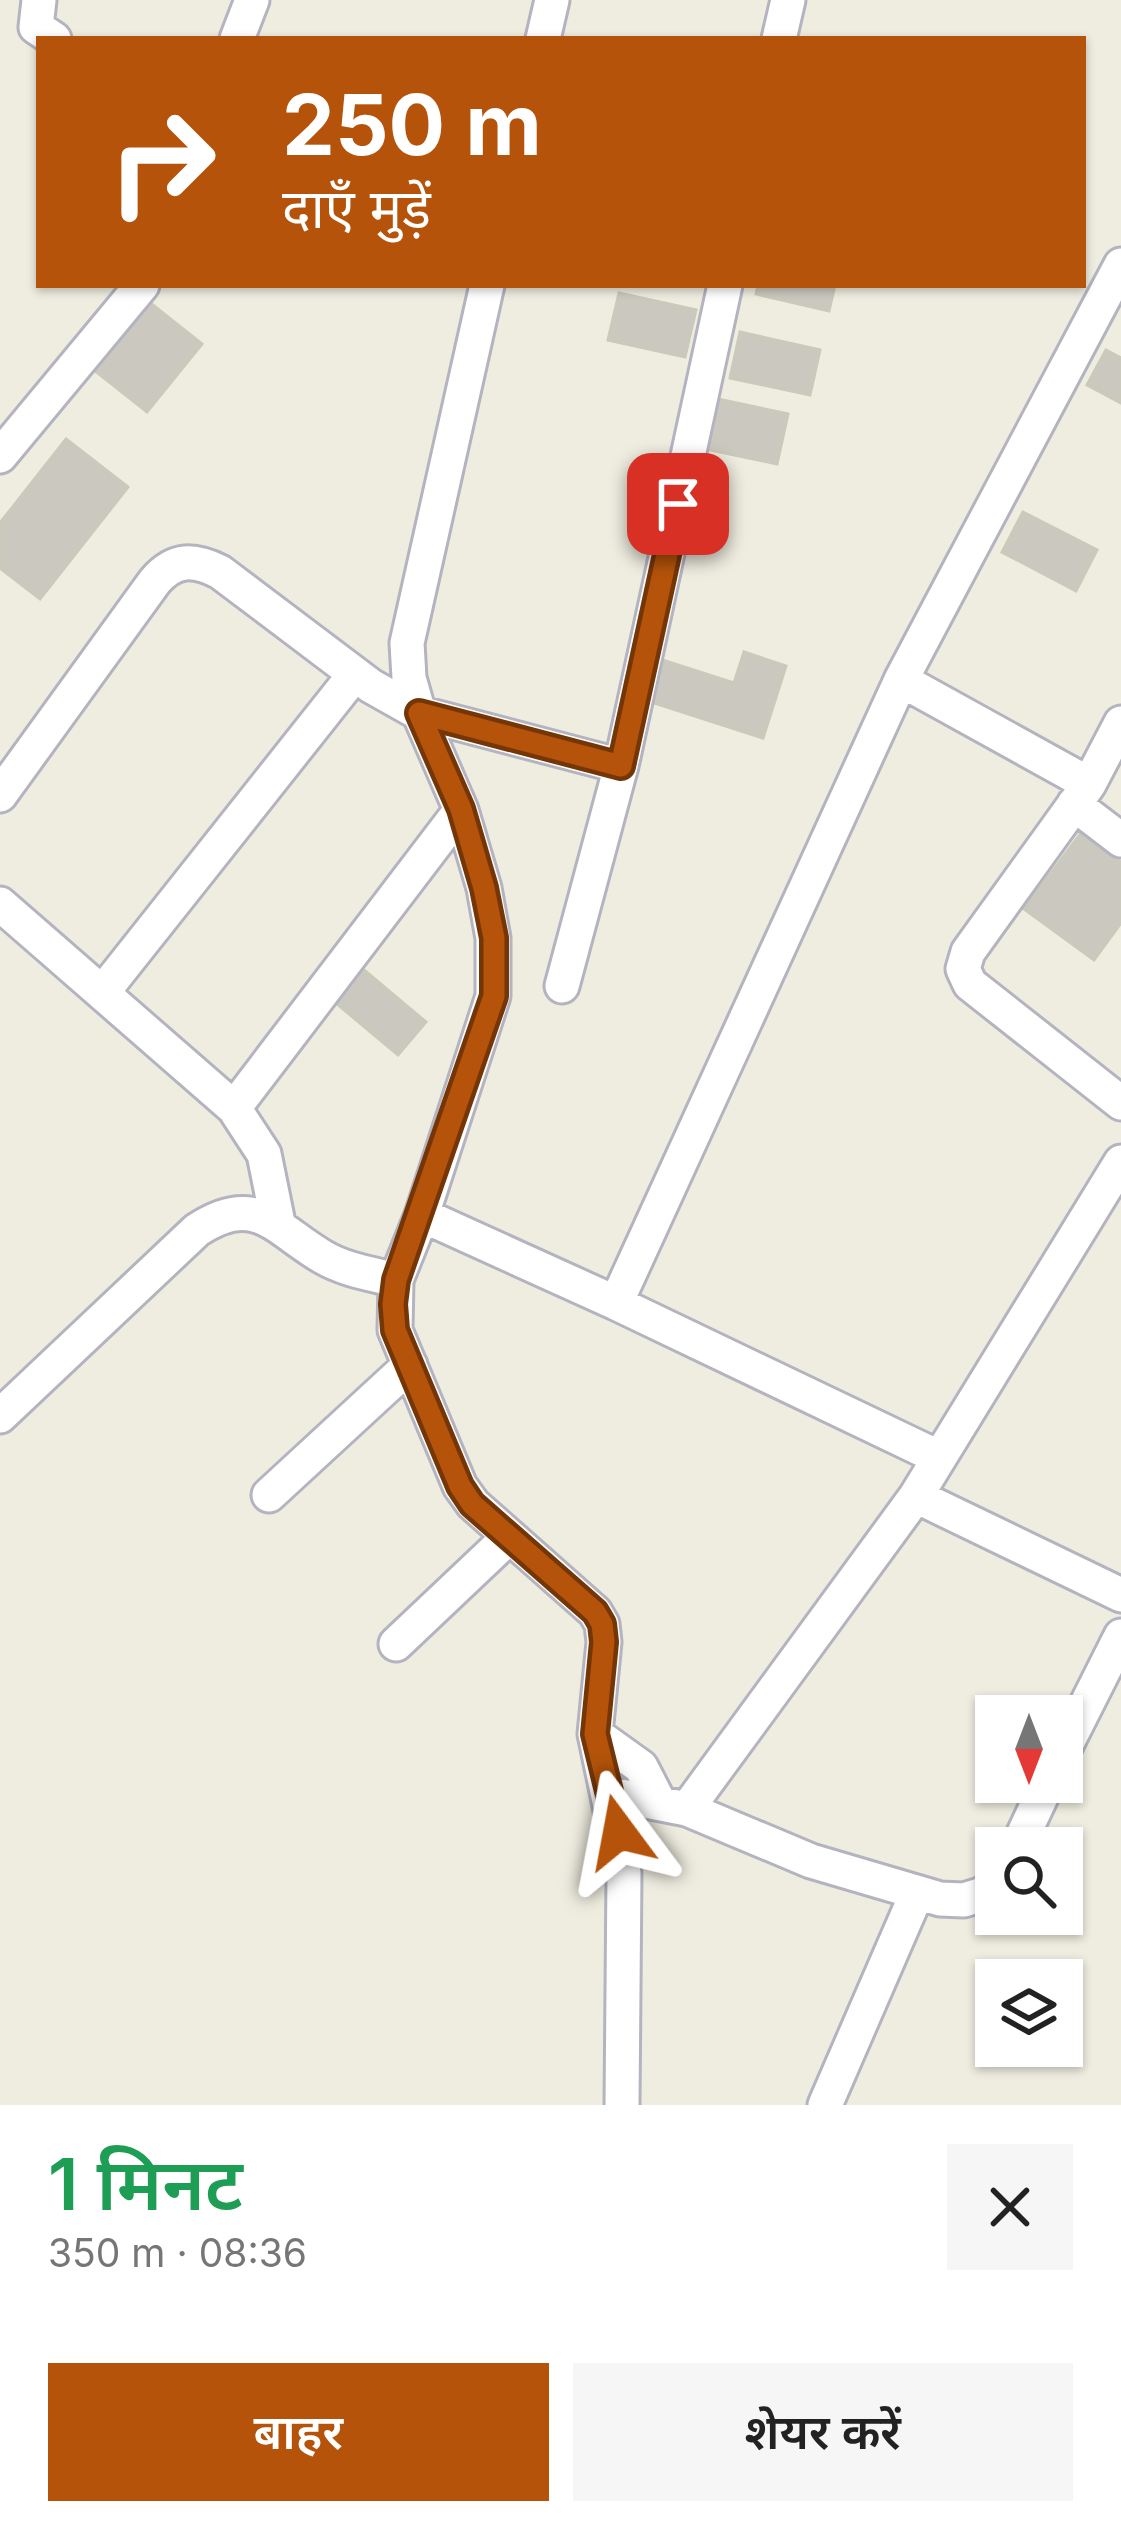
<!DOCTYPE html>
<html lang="hi">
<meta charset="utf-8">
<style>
:root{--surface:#fff;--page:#f6f6f6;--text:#222;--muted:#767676;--accent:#b45309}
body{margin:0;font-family:Inter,"Noto Sans Devanagari",sans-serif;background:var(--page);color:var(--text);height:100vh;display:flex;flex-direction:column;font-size:45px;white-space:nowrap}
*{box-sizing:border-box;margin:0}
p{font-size:39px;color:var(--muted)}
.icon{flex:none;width:66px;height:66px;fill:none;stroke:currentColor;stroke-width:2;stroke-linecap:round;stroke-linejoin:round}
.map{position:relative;height:2105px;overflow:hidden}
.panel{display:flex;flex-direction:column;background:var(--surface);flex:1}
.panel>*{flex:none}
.guide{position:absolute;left:36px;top:36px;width:1050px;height:252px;border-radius:0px;box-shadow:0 3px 9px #0004;background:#b45309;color:#fff;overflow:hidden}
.needle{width:78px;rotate:180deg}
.fabs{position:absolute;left:975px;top:1695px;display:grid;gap:24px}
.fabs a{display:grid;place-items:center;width:108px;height:108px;border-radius:0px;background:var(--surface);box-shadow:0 3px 9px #0004;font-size:60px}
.pin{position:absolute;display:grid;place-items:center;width:102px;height:102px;color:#fff;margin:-51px;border-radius:24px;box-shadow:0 6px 18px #0006}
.me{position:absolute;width:132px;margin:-66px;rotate:347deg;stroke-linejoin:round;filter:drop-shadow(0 0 9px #0008)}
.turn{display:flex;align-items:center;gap:42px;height:252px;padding:0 48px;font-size:54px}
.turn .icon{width:156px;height:156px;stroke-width:2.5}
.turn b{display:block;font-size:84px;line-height:102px}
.round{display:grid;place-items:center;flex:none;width:126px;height:126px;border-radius:0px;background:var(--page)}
.overview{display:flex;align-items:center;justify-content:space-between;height:204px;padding:0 48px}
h1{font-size:72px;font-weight:600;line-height:90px;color:#1e9e55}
.button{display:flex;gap:24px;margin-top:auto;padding:24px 48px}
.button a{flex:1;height:138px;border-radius:0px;background:var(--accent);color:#fff;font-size:48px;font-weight:600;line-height:138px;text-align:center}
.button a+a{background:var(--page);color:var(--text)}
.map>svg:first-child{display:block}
.building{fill:#cbc9bf;stroke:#cbc9b9;stroke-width:3}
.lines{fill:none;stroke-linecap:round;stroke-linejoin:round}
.minor-casing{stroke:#b4b4c1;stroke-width:39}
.minor{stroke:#fff;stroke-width:33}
.route-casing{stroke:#753606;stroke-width:30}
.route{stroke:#b45309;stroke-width:21}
</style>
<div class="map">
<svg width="1121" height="2105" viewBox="0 0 1121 2105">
<rect width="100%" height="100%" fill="#efede0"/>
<path class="building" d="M758,285h77l-6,26 -73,-17z
M619,293l77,17 -11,47 -77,-17z
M144,298l58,46 -55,68 -58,-46z
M740,332l80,18 -10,45 -80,-17z
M1106,350l15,8v45l-34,-18z
M718,399l70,15 -11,50 -71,-15z
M66,439l62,48 -88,112 -40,-31v-45z
M1023,512l74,38 -21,41 -74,-39z
M744,652l42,14 -23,72 -118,-38 14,-41 75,24z
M1081,833l40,29v61l-27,37 -70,-51z
M358,965l68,57 -28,33 -68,-57z"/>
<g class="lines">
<g class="minor-casing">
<path id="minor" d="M39,0l-3,27 18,12
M237,39l15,-39
M543,39l9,-39
M779,39l9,-39
M487,285l-80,358 2,35 10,35 42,97 23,78 9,50v58l-71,219 194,88 285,-623
M0,456l142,-171
M1121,723l-32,61 -121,168 -5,17 7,15 151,119
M1089,784l-188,-104 220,-415
M0,795l155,-214c20,-23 39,-22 65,-9l151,114 48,27 202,53 104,-481
M1074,804l47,36
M0,904l234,204 227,-298
M562,986l59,-220
M102,993l253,-319
M234,1108l30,46 14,69
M422,1215l-26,65 -1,50 65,156 13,18 122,108 7,12 2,18 -9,92 29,139 -2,232
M616,1303l322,154
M0,1416l197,-186c59,-39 78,-1 126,27 22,13 49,17 73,23
M269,1495l141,-130
M916,1496l205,99
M396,1644l113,-107
M595,1734l46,33 18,35
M1062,1753l59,-117
M610,1794l77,15 124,52 129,38 24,1 19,-6 13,-10
M687,1809l229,-313 205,-334
M1017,1848l31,-66
M825,2105l92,-212"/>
</g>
<use href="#minor" class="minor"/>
</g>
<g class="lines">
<g class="route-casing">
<path id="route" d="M619,1832l-24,-98 9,-92 -2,-18 -7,-12 -123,-108 -12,-18 -65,-156 -2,-26 3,-24 98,-284v-58l-10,-50 -23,-79 -42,-96 202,53 57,-262"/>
</g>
<use href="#route" class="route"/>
</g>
</svg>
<div class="fabs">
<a><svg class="needle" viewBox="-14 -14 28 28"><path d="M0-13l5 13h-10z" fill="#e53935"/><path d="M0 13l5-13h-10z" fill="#767676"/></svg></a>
<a><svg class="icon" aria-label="search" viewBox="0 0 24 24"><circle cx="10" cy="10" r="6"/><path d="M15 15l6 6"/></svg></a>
<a><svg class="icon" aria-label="layers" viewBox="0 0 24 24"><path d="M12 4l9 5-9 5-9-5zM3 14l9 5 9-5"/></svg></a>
</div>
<div class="pin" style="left:678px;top:504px;background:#d93025"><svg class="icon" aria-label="arrive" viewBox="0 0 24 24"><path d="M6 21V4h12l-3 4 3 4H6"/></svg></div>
<svg class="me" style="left:619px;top:1832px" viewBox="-20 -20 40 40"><path d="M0-17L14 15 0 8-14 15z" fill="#b45309" stroke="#fff" stroke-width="4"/></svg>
<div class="guide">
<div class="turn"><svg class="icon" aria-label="right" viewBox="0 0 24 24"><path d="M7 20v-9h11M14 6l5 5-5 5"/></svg><div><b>250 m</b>दाएँ मुड़ें</div></div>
</div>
</div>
<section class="panel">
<div class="overview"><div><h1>1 मिनट</h1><p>350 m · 08:36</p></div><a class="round"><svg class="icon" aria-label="close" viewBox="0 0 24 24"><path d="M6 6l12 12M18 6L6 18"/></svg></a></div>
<div class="button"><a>बाहर</a><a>शेयर करें</a></div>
</section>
